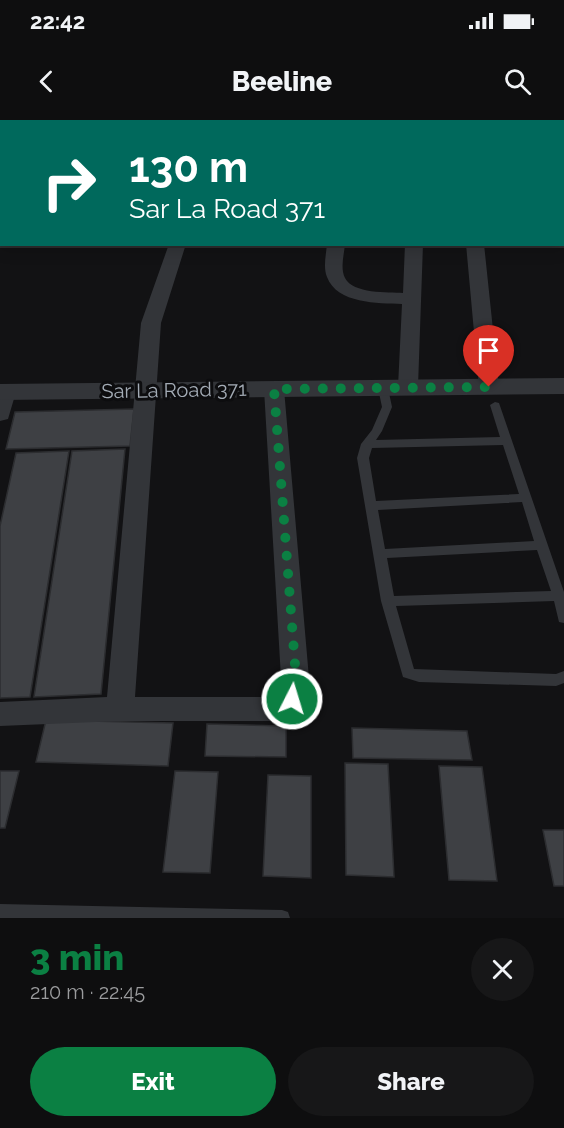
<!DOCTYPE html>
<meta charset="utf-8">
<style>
:root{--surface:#0e0e0f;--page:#171718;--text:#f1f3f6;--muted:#9b9c9e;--line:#2e2e2f;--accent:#0b8043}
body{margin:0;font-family:Raleway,sans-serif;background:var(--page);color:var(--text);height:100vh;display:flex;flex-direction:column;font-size:22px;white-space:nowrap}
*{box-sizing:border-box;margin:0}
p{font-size:20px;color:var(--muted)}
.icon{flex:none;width:33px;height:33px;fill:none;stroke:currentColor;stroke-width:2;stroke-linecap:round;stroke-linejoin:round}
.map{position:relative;height:798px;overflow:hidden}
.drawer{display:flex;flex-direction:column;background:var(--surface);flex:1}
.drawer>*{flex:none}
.hud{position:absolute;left:0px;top:0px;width:564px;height:126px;box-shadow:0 3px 15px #0003,0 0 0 2px var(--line);background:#00695c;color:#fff;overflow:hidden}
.pin{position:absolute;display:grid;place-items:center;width:51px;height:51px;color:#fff;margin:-62px -26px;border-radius:50% 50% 50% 0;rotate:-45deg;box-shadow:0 0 6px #0007}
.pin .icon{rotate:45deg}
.me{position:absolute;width:66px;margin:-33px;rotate:5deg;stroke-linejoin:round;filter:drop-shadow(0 0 4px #0008)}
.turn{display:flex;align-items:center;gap:21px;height:126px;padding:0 30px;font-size:27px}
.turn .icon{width:78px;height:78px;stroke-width:2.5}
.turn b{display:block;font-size:42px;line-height:51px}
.round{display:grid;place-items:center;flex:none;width:63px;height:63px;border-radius:32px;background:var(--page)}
.headline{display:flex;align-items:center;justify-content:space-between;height:102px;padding:0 30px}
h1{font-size:36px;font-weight:800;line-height:45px;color:var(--accent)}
.primary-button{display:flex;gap:12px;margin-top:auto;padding:12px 30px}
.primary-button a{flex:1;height:69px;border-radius:36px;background:var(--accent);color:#fff;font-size:24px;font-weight:800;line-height:69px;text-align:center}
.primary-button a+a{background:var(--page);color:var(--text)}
.status{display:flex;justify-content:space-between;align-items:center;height:42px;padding:0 30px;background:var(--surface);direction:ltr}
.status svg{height:16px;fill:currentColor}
header{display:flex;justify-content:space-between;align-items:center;height:78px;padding:0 30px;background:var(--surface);font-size:27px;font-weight:800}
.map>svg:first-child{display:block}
.water{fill:#283338}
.building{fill:#3e4044;stroke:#2c2d30;stroke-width:1.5}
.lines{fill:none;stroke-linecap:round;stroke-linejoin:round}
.service{fill:#333539;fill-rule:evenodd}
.minor{fill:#333539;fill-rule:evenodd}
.tertiary{fill:#333539;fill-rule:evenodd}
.route{stroke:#0b8043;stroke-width:10;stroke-dasharray:0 18}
.labels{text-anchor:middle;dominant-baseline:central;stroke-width:6;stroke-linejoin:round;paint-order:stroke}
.street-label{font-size:20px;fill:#a3abb5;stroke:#0d0d0f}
</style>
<div class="status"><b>22:42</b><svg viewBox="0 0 49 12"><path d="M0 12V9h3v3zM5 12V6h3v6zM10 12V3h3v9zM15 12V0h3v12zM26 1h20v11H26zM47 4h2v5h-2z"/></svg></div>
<header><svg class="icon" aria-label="back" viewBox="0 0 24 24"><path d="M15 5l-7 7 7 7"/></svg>Beeline<svg class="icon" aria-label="search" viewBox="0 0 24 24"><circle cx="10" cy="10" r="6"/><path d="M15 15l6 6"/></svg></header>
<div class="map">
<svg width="564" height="798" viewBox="0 0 564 798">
<rect width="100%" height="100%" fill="#121214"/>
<path class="water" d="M0,0h301l18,1 -317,1 -1,5z"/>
<path class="building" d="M134,289l-4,37 -124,3 9,-37z
M125,329l-24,245 -67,3 38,-246z
M69,331l-39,246 -30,1v-172l16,-73z
M46,600l127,3 -5,43 -132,-4z
M207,604l79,2v31l-81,-1z
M352,608l115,3 5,29 -119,-2z
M345,643l43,1 6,113 -48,-2z
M439,646l43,1 15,114 -48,-1z
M0,651h19l-14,57h-5z
M175,651l43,1 -8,101 -47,-1z
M268,655l43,1v102l-48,-2z
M543,710h21v56h-10z"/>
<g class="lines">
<path class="service" d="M383,265l5,3 4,19 -10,24 -6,9 124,-3 -10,-32 5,-3 4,1 65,189v31l-5,-1 -5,-21 -158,5 18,63 142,5 8,-3v12l-8,3 -137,-4 -16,-5 -22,-76 -24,-143 4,-14 11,-14 10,-23 -4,-19zM503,325l16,49 -143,7 -7,-43 3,-10zM522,382l12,39 -149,8 -7,-39zM537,430l14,41 -157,5 -7,-38z
M0,784l282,6 6,2 2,6h-290z"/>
<path class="minor" d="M563,81h1v12l-2,-1z
M169,124h17l-25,79 -26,374h135l9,-5 2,-14 -17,-289 3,-5 7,-1 7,1 3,5 25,289 -3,21 -4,9 -28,13h-154l-120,5v-24l107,-5 34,-374z
M327,124h18c-1,11 -5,24 0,34 8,16 43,14 58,15l2,-49h18l-5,143 -3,5 -7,1 -7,-1 -3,-5 4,-83c-24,-1 -65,0 -75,-27 -4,-10 -1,-22 0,-33z
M466,124h18l15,143 -3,5 -7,1 -7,-1 -3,-5z
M6,266l7,1 3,5 -8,27 -8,2v-34z"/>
<path class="tertiary" d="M564,258v16l-564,6v-16z"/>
</g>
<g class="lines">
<path class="route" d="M292,579l4,-21 -22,-289 215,-2"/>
</g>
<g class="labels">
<g class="street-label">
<text transform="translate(174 270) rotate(-1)">Sar La Road 371</text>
</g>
</g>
</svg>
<div class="pin" style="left:489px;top:267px;background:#d93025"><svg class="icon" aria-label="arrive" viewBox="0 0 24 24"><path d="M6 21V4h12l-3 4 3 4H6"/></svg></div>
<svg class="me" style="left:292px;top:579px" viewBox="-20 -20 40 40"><circle r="17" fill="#0b8043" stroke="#fff" stroke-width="3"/><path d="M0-11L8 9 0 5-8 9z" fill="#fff"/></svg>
<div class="hud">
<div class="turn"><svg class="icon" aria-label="right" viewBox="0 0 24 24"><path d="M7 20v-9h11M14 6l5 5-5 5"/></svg><div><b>130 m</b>Sar La Road 371</div></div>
</div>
</div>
<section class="drawer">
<div class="headline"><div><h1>3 min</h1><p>210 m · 22:45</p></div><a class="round"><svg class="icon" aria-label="close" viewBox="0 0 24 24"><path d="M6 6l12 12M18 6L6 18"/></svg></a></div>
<div class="primary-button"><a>Exit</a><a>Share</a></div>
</section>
